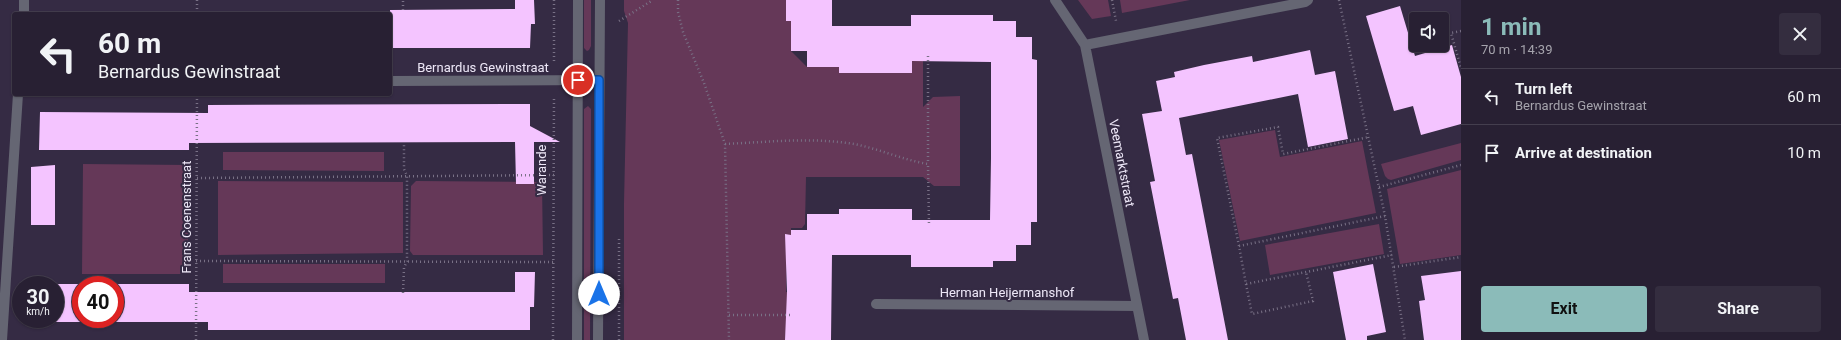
<!DOCTYPE html>
<meta charset="utf-8">
<style>
:root{--surface:#282033;--page:#342d3f;--text:#f1f3f6;--muted:#a5a3ac;--line:#443e4e;--accent:#8bbbb9}
body{margin:0;font-family:Roboto,sans-serif;background:var(--page);color:var(--text);height:100vh;display:flex;flex-direction:column;font-size:15px;white-space:nowrap}
*{box-sizing:border-box;margin:0}
p{font-size:13px;color:var(--muted)}
.icon{flex:none;width:22px;height:22px;fill:none;stroke:currentColor;stroke-width:2;stroke-linecap:round;stroke-linejoin:round}
.map{position:relative;flex:1;overflow:hidden}
.details{display:flex;flex-direction:column;background:var(--surface);width:380px}
.details>*{flex:none}
.guide{position:absolute;left:12px;top:12px;width:380px;height:84px;border-radius:4px;box-shadow:0 1px 3px #0004,0 0 0 1px var(--line);background:#282033;color:var(--text);overflow:hidden}
.controls{position:absolute;left:1409px;top:12px;display:grid;gap:8px}
.controls a{display:grid;place-items:center;width:40px;height:40px;border-radius:4px;background:var(--surface);box-shadow:0 1px 3px #0004,0 0 0 1px var(--line);font-size:20px}
.speed{position:absolute;left:12px;top:276px;display:flex;gap:8px;font-size:20px;font-weight:700;text-align:center}
.speed>*{display:grid;place-content:center;width:52px;height:52px;border-radius:50%;background:var(--surface);box-shadow:0 1px 3px #0004,0 0 0 1px var(--line);line-height:1}
.speed small{font-size:10px;font-weight:400}
.speed .limit{border:6px solid #d22;background:#fff;color:#111}
.pin{position:absolute;display:grid;place-items:center;width:34px;height:34px;color:#fff;margin:-17px;border:2px solid #fff;border-radius:50%;box-shadow:0 1px 4px #0007}
.me{position:absolute;width:44px;margin:-22px;rotate:0deg;stroke-linejoin:round;filter:drop-shadow(0 0 3px #0008)}
.turn{display:flex;align-items:center;gap:14px;height:84px;padding:0 20px;font-size:18px}
.turn .icon{width:52px;height:52px;stroke-width:2.5}
.turn b{display:block;font-size:28px;line-height:34px}
.round{display:grid;place-items:center;flex:none;width:42px;height:42px;border-radius:4px;background:var(--page)}
.head{display:flex;align-items:center;justify-content:space-between;height:68px;padding:0 20px}
h1{font-size:24px;font-weight:700;line-height:30px;color:var(--accent)}
.action{display:flex;gap:8px;margin-top:auto;padding:8px 20px}
.action a{flex:1;height:46px;border-radius:4px;background:var(--accent);color:#111;font-size:16px;font-weight:700;line-height:46px;text-align:center}
.action a+a{background:var(--page);color:var(--text)}
ul{padding:0;list-style:none}
li{display:flex;align-items:center;gap:12px;height:56px;padding:0 20px;border-top:1px solid var(--line)}
li div{flex:1}
li b{display:block;font-size:15px}
li em{font-style:normal}
main{display:flex;flex:1;min-height:0}
.map>svg:first-child{display:block}
.green{fill:#653858}
.building{fill:#f4c4ff;fill-rule:evenodd}
.lines{fill:none;stroke-linecap:round;stroke-linejoin:round}
.path{stroke:#797186;stroke-width:2.5;stroke-dasharray:1 3;stroke-linecap:butt}
.minor{stroke:#656673;stroke-width:10}
.tertiary{stroke:#656673;stroke-width:10}
.route-casing{stroke:#114b97;stroke-width:10}
.route{stroke:#1a73e8;stroke-width:7}
.labels{text-anchor:middle;dominant-baseline:central;stroke-width:4;stroke-linejoin:round;paint-order:stroke}
.street-label{font-size:13px;fill:#ede7f7;stroke:#352b44}
</style>
<main>
<div class="map">
<svg width="1461" height="340" viewBox="0 0 1461 340">
<rect width="100%" height="100%" fill="#352b44"/>
<path class="green" d="M584,0h7v46l-2,4 -2,1 -3,-3z
M624,0h162v21h5v30l16,16h32l73,6v-12h11v46l10,-10 27,-1v90h-26l-11,-9h-117l-1,47 -3,4h-11v33h-5v31h5l-6,48h-161v-137l4,-180 -4,-12z
M1078,0h30l3,16 -19,3z
M1120,0h70l-68,13z
M588,106l3,3 -1,231h-6v-231z
M1275,130l5,27 82,-16 14,72 -136,28 -21,-101z
M1461,143v17l-70,20 -3,-1 -3,-3 -4,-12z
M223,152h161v19l-161,-1z
M83,164l105,1v109h-106z
M1461,170v85l-61,9 -13,-75z
M218,181l185,1v71l-185,2z
M416,181l126,1 1,73h-130l-3,-4 1,-65z
M1379,224l5,30 -114,21 -5,-30z
M223,264h162v19h-162z"/>
<path class="building" d="M515,0h19l1,24h-4l-1,24h-140v-38l125,-1z
M786,0h46v26h79v-11h82v6h23v16h16v22l5,1v162h-6v23h-15v16h-23v6h-82v-12h-79l-1,85h-46l2,-48 -2,-58 6,1v-5h16v-16h32v-5h73v11h78l1,-62v-96l-79,-1v12h-73v-6h-32v-16h-16v-30h-5z
M1400,6l15,50 37,-11 9,32v47l-40,11 -8,-29 -19,5 -28,-95z
M1310,50l5,25 20,-4 13,68 -40,8 -10,-53 -119,24 7,37 6,-1 36,186h-42l-8,-42 -5,1 -23,-117 5,-1 -13,-67 20,-3 -6,-30 19,-4 -1,-5 30,-7 48,-9 1,6z
M530,104v22l30,16h-26v42h-18l-1,-42 -326,1v7h-150l1,-38 168,1v-8z
M55,165v60h-24v-58z
M1373,264l13,68 -19,4v4h-21l-13,-68z
M1461,271v69h-37l-5,-39 6,-1 -4,-24z
M515,272h20l-1,35h-4v23h-322v-8h-167l-1,-3h15v-34l-16,-1h150v8h326zM81,285h34v34h-34z"/>
<g class="lines">
<path class="path" d="M197,0v14
M678,0v12l5,20 21,51 21,61 4,196
M1112,0l4,21
M1339,0l46,216 20,124
M403,10v-10
M619,21l34,-21
M1461,31l-10,2 10,35
M928,56v108
M554,61v-61
M725,144c43,-2 86,-7 129,0 26,5 49,16 74,20l1,62
M197,178l357,-3
M1379,187l82,-22
M1385,216l-146,30 7,38 146,-29
M619,239v101
M1239,246l-22,-108 61,-11 5,27 86,-17
M196,261l357,1
M1394,267l67,-10
M1246,284l6,30 61,-13 -7,-29
M403,293l1,-25 3,-7v-85l-3,-7v-26
M729,315h62
M196,340l1,-246
M553,340l1,-242"/>
<path class="minor" d="M1055,0l30,45 59,295
M24,14v-14
M1085,45l220,-43 3,-2
M390,81l209,-1
M876,304l261,2
M2,340l16,-246"/>
<path class="tertiary" d="M577,340l1,-340
M598,340l2,-340"/>
</g>
<g class="lines">
<g class="route-casing">
<path id="route" d="M578,80h21v214"/>
</g>
<use href="#route" class="route"/>
</g>
<g class="labels">
<g class="street-label">
<text x="483" y="67">Bernardus Gewinstraat</text>
<text transform="translate(1122 163) rotate(79)">Veemarktstraat</text>
<text transform="translate(541 170) rotate(-90)">Warande</text>
<text transform="translate(186 217) rotate(-90)">Frans Coenenstraat</text>
<text x="1007" y="292">Herman Heijermanshof</text>
</g>
</g>
</svg>
<div class="controls">
<a><svg class="icon" aria-label="sound" viewBox="0 0 24 24"><path d="M4 9h4l5-4v14l-5-4H4zM17 9q2 3 0 6"/></svg></a>
</div>
<div class="speed"><div>30<small>km/h</small></div><div class="limit">40</div></div>
<div class="pin" style="left:578px;top:80px;background:#d93025"><svg class="icon" aria-label="arrive" viewBox="0 0 24 24"><path d="M6 21V4h12l-3 4 3 4H6"/></svg></div>
<svg class="me" style="left:599px;top:294px" viewBox="-20 -20 40 40"><circle r="19" fill="#fff"/><path d="M0-13L10 11 0 6-10 11z" fill="#1a73e8"/></svg>
<div class="guide">
<div class="turn"><svg class="icon" aria-label="left" viewBox="0 0 24 24"><path d="M17 20v-9H6M10 6l-5 5 5 5"/></svg><div><b>60 m</b>Bernardus Gewinstraat</div></div>
</div>
</div>
<section class="details">
<div class="head"><div><h1>1 min</h1><p>70 m · 14:39</p></div><a class="round"><svg class="icon" aria-label="close" viewBox="0 0 24 24"><path d="M6 6l12 12M18 6L6 18"/></svg></a></div>
<ul>
<li><svg class="icon" aria-label="left" viewBox="0 0 24 24"><path d="M17 20v-9H6M10 6l-5 5 5 5"/></svg><div><b>Turn left</b><p>Bernardus Gewinstraat</p></div><em>60 m</em></li>
<li><svg class="icon" aria-label="arrive" viewBox="0 0 24 24"><path d="M6 21V4h12l-3 4 3 4H6"/></svg><div><b>Arrive at destination</b></div><em>10 m</em></li>
</ul>
<div class="action"><a>Exit</a><a>Share</a></div>
</section>
</main>
